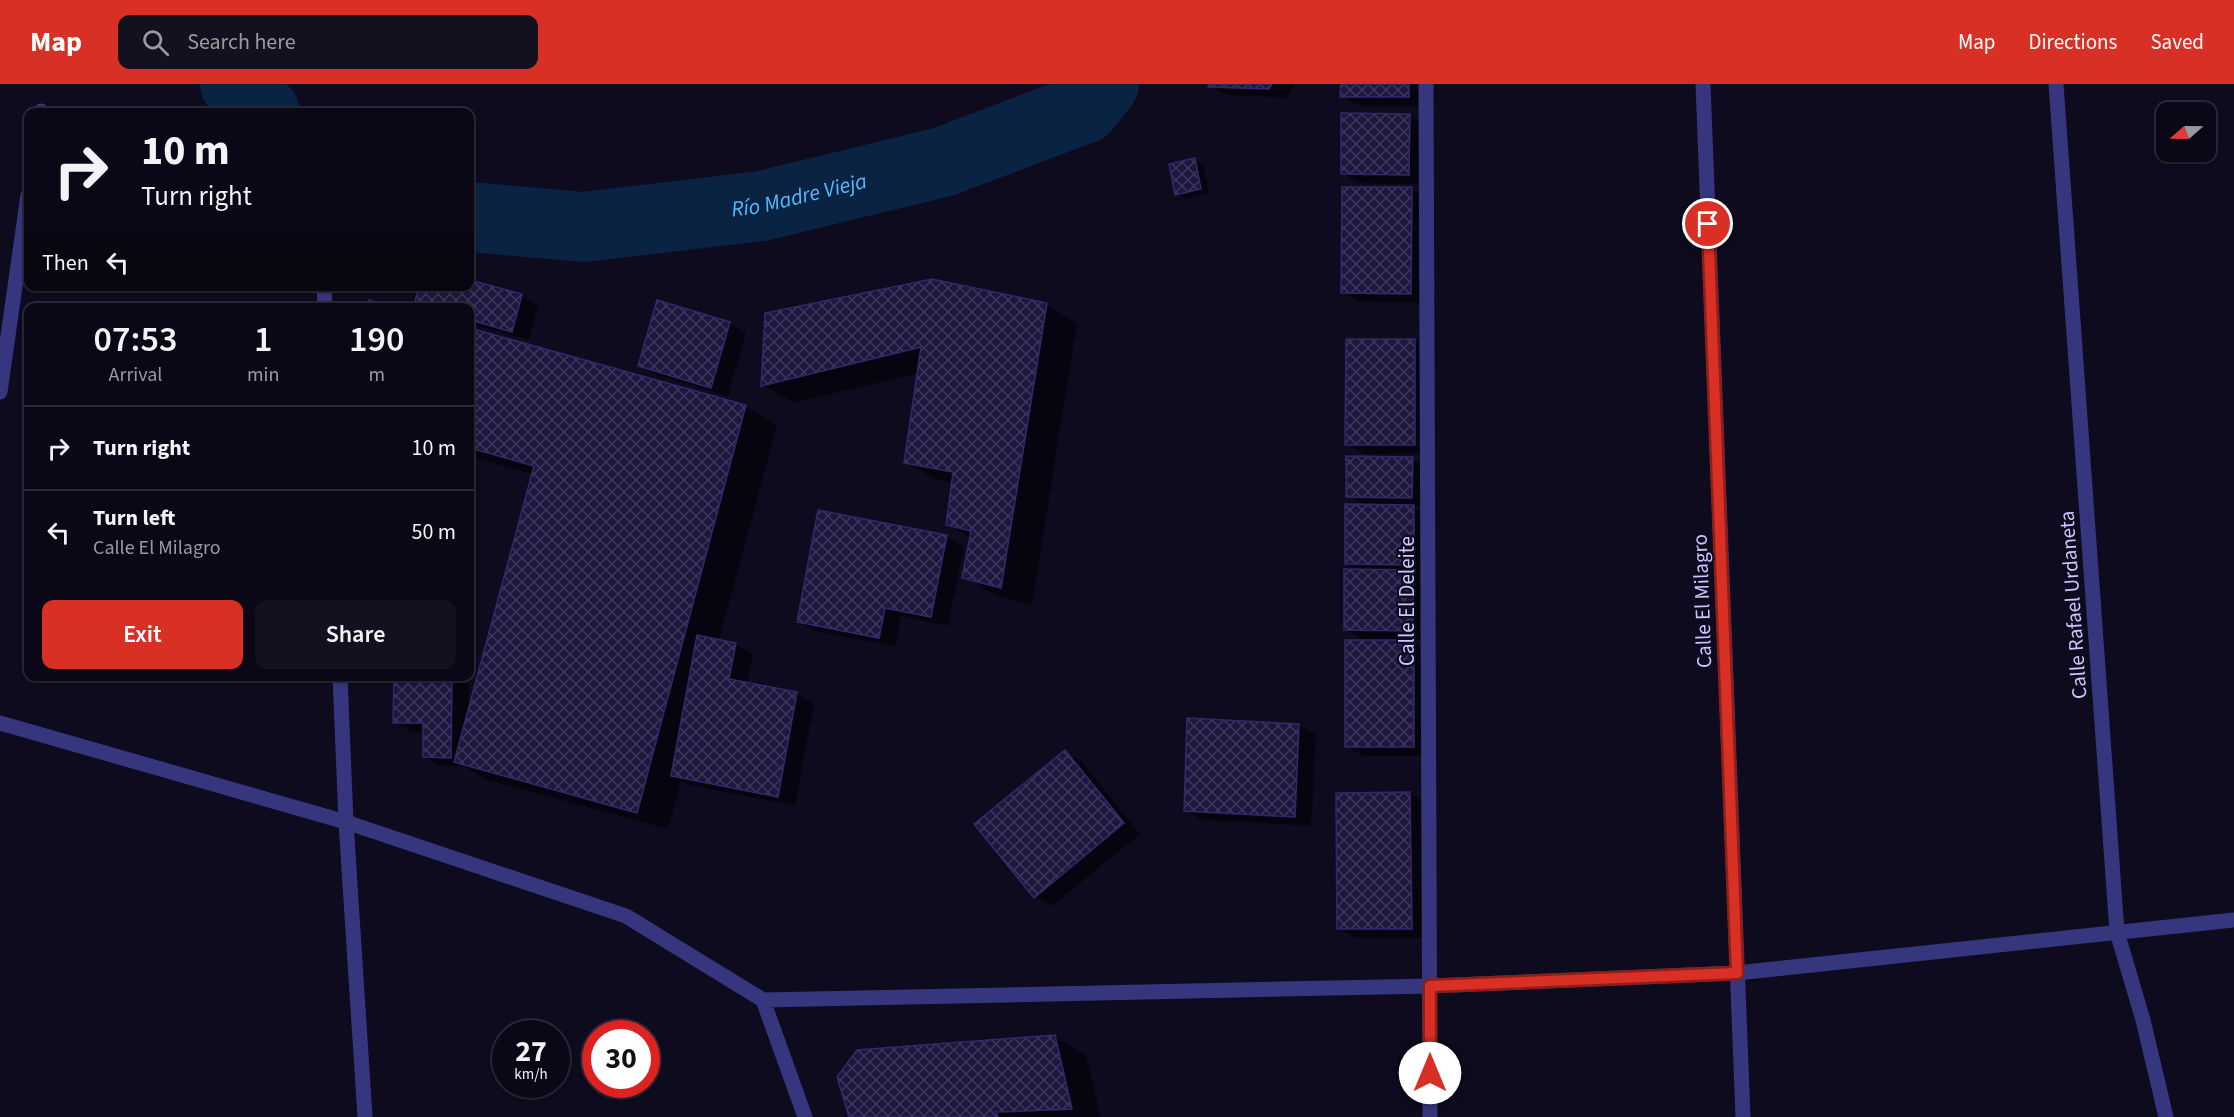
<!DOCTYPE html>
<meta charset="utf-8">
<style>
:root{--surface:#0a0816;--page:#13111f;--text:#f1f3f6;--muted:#999aa1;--line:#2a2935;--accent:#d93025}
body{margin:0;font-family:"Source Sans 3",sans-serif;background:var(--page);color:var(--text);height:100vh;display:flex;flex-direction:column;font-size:22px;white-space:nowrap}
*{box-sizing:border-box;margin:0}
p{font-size:20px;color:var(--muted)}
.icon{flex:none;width:33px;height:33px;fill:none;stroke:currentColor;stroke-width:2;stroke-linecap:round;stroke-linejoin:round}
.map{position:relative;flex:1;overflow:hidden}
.side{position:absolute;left:24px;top:219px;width:450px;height:378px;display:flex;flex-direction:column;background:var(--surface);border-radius:12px;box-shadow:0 2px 4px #0004,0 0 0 2px var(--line)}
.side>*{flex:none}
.top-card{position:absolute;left:24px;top:24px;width:450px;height:183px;border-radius:12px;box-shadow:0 2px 4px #0004,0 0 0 2px var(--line);background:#0a0816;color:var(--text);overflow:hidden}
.needle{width:39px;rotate:250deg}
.controls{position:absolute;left:2156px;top:18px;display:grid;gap:12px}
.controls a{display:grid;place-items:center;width:60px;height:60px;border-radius:12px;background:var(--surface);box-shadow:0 2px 4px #0004,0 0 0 2px var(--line);font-size:30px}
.speed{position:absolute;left:492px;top:936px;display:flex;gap:12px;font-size:30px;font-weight:700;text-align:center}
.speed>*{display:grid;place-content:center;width:78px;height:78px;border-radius:50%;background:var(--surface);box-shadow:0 2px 4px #0004,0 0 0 2px var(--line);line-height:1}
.speed small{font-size:15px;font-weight:400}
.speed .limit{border:9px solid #d22;background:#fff;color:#111}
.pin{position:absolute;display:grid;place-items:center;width:51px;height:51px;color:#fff;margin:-26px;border:3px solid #fff;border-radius:50%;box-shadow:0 2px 6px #0007}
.me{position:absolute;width:66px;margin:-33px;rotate:0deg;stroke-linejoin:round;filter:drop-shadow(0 0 4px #0008)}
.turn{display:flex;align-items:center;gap:21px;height:126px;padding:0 18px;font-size:27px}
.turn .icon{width:78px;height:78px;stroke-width:2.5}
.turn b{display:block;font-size:42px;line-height:51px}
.then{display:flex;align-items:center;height:57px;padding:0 18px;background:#0003;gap:12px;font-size:22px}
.eta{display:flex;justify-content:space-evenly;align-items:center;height:102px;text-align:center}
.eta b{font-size:36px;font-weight:600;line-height:42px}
.primary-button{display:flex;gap:12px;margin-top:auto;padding:12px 18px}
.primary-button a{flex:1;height:69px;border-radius:12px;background:var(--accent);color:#fff;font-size:24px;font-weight:600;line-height:69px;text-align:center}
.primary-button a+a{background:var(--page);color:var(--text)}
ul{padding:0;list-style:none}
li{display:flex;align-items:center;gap:18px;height:84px;padding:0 18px;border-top:2px solid var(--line)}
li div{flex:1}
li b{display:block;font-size:22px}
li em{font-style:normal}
header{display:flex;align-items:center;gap:36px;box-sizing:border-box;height:84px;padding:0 30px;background:var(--accent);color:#fff}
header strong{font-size:28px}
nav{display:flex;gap:33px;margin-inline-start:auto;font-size:21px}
.search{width:420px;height:54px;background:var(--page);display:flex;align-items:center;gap:15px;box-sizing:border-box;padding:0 21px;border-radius:12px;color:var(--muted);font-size:22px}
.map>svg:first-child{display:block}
.shadow{fill:#0007}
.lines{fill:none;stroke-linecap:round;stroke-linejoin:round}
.river{stroke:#0b2342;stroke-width:70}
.building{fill:url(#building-cross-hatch);stroke:#32286b;stroke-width:1.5}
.street{stroke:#35367d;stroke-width:15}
.route-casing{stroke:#8d1f18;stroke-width:15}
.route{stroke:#d93025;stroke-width:10}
.labels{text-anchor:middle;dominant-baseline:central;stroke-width:4.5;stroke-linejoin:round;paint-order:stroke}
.street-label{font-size:21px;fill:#cbc7ff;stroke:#0d0b1d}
.water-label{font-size:22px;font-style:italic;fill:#55baff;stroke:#0d0b1d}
</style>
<header>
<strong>Map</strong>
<div class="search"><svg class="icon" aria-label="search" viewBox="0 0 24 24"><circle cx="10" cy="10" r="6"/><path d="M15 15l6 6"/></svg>Search here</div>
<nav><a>Map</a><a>Directions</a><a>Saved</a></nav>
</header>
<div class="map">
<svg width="2234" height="1033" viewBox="0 0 2234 1033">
<defs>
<pattern id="building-cross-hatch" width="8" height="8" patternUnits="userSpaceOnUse" patternTransform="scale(1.5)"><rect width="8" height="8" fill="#1d173e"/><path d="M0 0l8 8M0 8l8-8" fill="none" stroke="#3c375b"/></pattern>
</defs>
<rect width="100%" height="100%" fill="#0d0b1d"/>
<path class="shadow" d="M1211,0h84l-8,14 -61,-3 -16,-9z
M1342,0h84v22h-67l-17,-10z
M1410,32l17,9 -1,59 -67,-1 -17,-10z
M1194,75l9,5 6,30 -24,5 -8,-5z
M1412,105l17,10 -1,104 -68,-1 -17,-10z
M470,197l51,15 17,9 -9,35 -59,-16v-16h-49l-6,-4 55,-18z
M1046,221l31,18 -45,282 -37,-10 -31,-18 7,-39 -24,-14 6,-41 -16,-3 -32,-18 14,-89 -125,30 -31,-18z
M729,239l17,10 -18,63 -72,-21 -17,-10z
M470,246l276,77 31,18 -58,216 17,3 17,10 -6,30 50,10 17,10 -19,102 -105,-21 -9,-4 -13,48 -181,-49 -22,-13 -24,-1 -17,-9 1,-25h-13l-17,-10 1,-43 -4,-3h77v34l64,-236 -63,-17z
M1415,257l17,9 -1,104h-67l-17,-10z
M1412,375l17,10v38l-16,-1 17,10v58h-13l13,7v59h-20l21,12v104h-68l-17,-10 21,-104 -22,-13 14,-58 -13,-7 19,-58 -17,-10z
M819,427l128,26 17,9 -16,80 -47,-10 -5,31 -81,-16 -17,-10z
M470,451l3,2 4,64 -7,1z
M1299,641l17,10 -5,91 -109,-6 -17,-10z
M1065,668l17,10 58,72 -88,72 -17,-10z
M1410,709l17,10 1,135h-72l-18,-10z
M1054,953l32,18 15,62h-250z"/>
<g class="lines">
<g class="river">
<path d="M235,0l30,28"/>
<path id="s1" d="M470,133l114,10 177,-21 182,-44 142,-54 19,-24"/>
</g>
</g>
<path class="building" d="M1209,0h63l-3,5 -61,-2z
M1341,0h68v13h-69z
M1341,29l69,1 -1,61 -68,-1z
M1195,74l6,31 -26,6 -6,-31z
M1342,103h70l-1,107 -70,-1z
M932,195l115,24 -46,285 -39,-10 9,-47 -25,-6 7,-53 -49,-9 17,-116 -160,39 4,-73z
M470,196l52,14 -10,38 -42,-12v-12h-47l-9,-3 5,-19h51z
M369,216l26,8h-26z
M657,216l73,22 -19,66 -73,-22z
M470,244l276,77 -109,408 -183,-51 80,-296 -64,-18z
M1346,255h69v106h-70z
M1346,372l67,1 -1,41 -66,-1z
M1345,420l69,1v60l-69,-1z
M818,426l129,25 -16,82 -46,-9 -6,30 -82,-16z
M1344,485l69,1v61l-69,-1z
M697,551l39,8 -7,36 68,13 -19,105 -107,-21z
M1345,556h69v107h-69z
M394,592h58l-1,82 -28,-1v-34h-30z
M1187,634l112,6 -4,93 -111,-6z
M1065,666l59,73 -90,75 -60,-74z
M1410,708l2,137h-75l-1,-136z
M1055,951l17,74 -76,3 2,5h-149l-12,-40 20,-27z"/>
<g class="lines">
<path class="street" d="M1426,0l4,1033
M1703,0l40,1033
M2056,0l61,848 26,88 23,97
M41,28v-1
M324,202l1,22
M0,308l28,-197
M340,592l6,146 19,295
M0,639l346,99 280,94 137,84 667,-14 307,-13 497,-53
M763,916l42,117"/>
</g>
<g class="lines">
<g class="route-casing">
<path id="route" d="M1430,989v-87l307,-13 -29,-749"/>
</g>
<use href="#route" class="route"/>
</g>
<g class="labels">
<g class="street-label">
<text transform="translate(1407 517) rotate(-90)">Calle El Deleite</text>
<text transform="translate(1702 517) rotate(-92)">Calle El Milagro</text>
<text transform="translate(2073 521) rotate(-94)">Calle Rafael Urdaneta</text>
</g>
<g class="water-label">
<text stroke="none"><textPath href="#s1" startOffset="332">Río Madre Vieja</textPath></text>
</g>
</g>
</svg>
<div class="controls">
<a><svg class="needle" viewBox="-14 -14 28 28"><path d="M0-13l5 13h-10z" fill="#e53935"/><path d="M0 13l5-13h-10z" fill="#999aa1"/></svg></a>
</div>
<div class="speed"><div>27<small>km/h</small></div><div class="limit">30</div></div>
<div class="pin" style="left:1708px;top:140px;background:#d93025"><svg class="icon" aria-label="arrive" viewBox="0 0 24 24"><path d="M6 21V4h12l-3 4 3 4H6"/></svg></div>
<svg class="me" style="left:1430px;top:989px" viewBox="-20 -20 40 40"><circle r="19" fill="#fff"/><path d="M0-13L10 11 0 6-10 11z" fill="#d93025"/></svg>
<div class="top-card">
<div class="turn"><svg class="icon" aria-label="right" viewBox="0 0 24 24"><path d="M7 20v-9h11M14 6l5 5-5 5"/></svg><div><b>10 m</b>Turn right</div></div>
<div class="then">Then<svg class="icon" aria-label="left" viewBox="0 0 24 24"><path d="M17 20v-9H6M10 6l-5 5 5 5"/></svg></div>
</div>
<section class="side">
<div class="eta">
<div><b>07:53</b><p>Arrival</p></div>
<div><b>1</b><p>min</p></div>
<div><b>190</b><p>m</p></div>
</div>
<ul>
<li><svg class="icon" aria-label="right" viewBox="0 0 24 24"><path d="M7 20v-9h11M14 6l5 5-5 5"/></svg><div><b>Turn right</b></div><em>10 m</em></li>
<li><svg class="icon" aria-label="left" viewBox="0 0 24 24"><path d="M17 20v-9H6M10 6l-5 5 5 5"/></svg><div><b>Turn left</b><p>Calle El Milagro</p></div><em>50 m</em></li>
</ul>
<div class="primary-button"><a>Exit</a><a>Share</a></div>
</section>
</div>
